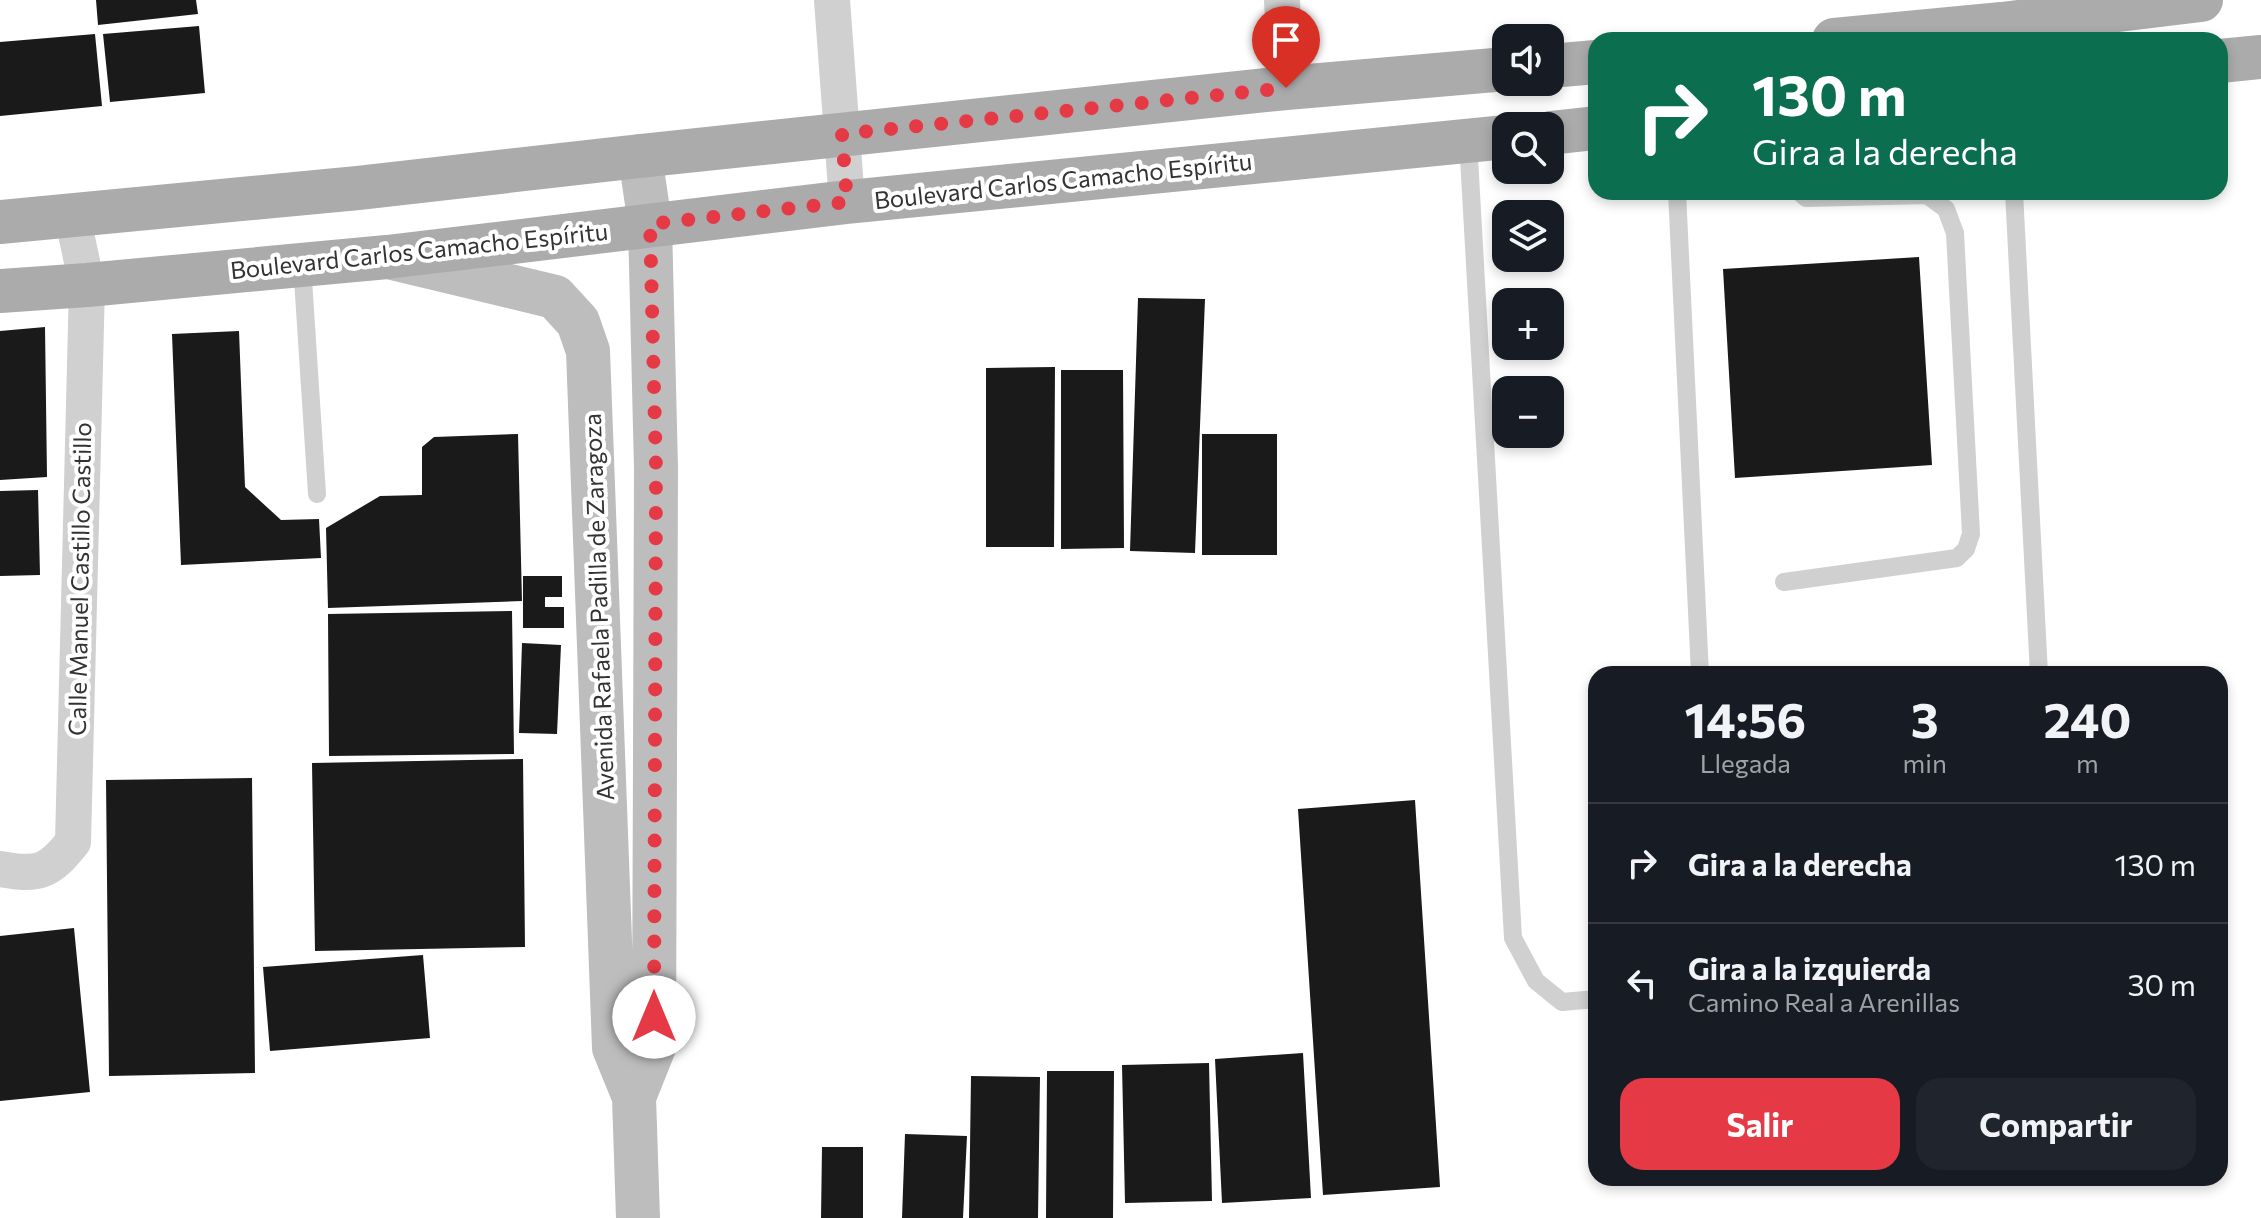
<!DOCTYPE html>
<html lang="es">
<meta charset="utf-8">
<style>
:root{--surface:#171b24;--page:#20242c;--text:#f1f3f6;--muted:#9ea1a6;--line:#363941;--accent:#e63946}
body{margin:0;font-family:Commissioner,sans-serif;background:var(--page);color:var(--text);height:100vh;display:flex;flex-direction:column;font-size:30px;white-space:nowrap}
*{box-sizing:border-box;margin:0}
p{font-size:26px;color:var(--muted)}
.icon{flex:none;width:44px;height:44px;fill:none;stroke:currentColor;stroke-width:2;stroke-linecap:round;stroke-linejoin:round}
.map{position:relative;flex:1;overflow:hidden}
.side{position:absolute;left:1588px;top:666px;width:640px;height:520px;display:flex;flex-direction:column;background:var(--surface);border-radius:24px;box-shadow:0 4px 12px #0003}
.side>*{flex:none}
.guide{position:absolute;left:1588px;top:32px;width:640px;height:168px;border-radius:24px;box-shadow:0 4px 12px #0003;background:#0b6e4f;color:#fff;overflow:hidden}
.buttons{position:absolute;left:1492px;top:24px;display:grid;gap:16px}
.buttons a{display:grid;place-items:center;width:72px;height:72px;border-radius:16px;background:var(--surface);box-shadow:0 4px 12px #0003;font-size:40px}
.pin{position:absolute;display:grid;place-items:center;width:68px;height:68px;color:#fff;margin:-82px -34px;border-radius:50% 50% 50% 0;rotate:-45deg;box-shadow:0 0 8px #0007}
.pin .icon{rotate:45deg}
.me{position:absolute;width:88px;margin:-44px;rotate:0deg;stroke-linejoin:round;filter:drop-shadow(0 0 6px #0008)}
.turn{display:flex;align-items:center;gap:28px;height:168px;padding:0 32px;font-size:36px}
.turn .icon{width:104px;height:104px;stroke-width:2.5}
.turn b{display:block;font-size:56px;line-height:68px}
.eta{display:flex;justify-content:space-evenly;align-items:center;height:136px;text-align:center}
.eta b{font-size:48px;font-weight:700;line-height:56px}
.primary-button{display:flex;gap:16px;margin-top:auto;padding:16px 32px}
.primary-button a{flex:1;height:92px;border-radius:24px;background:var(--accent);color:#fff;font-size:32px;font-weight:700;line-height:92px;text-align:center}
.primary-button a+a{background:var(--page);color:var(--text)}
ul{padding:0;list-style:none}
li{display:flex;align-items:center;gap:24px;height:120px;padding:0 32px;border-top:2px solid var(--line)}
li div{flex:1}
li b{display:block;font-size:30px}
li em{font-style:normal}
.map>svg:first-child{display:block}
.building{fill:#1a1a1a}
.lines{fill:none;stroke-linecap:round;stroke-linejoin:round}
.lane{stroke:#d0d0d0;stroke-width:18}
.street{stroke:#d0d0d0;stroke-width:36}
.secondary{stroke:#bdbdbd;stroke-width:44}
.primary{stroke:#ababab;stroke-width:44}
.route{stroke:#e63946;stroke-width:14;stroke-dasharray:0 25.2}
.labels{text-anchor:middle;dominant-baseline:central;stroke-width:8;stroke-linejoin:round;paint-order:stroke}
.street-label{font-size:24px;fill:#333;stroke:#fff}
</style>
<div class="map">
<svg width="2261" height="1218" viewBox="0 0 2261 1218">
<rect width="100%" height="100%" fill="#fff"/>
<path class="building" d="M96,0h100l2,14 -100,11z
M199,26l6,67 -95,9 -7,-68z
M95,34l7,72 -102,10v-74z
M1919,257l13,208 -197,13 -12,-209z
M1138,298l67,1 -10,254 -65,-2z
M45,327l2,150 -47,3v-149z
M239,331l6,156 36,33 38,-1 2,39 -140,7 -9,-231z
M1055,367l-1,180h-68v-179z
M1061,370h62l1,178 -63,1z
M518,434l4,167 -194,7 -2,-80 54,-32 42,-1v-48l12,-10z
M1202,434h75v121h-75z
M38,490l2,85 -40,1v-85z
M523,576h39v21h-17v10h19v21h-41z
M512,611l2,143 -185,2 -1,-142z
M522,643l39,2 -4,89 -38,-1z
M523,759l2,188 -210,4 -3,-188z
M252,778l3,295 -146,3 -3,-296z
M1415,800l25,387 -117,8 -25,-386z
M74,928l16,164 -90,9v-165z
M423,955l7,83 -160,13 -7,-84z
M1303,1053l8,145 -89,5 -7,-144z
M1209,1063l3,138 -87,2 -3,-138z
M1047,1071h67l-1,147h-67z
M971,1076l69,1 -2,141h-69z
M905,1134l62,2 -4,82h-61z
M822,1147h41v71h-42z
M1762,1178h91v3l-91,2z"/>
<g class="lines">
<path class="lane" d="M1468,140l45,798 23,43 26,21 34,-3
M1677,192l23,482
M2014,192l25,482
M302,264l15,230
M1784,582l173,-24 9,-9 5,-15 -16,-301 -9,-24 -19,-14 -121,3 -7,-6"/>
<path class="street" d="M832,0l15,202
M1282,0l4,88
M0,869c39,7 49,3 73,-27l14,-557 -15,-70"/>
<path class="secondary" d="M393,258l162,39 23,25 10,29 26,697 20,49 4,121
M634,1097l20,-50 2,-579 -6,-244 -10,-68"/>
<path class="primary" d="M1834,40l168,-16 199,-24
M2220,61l41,-4
M1550,66l46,-4
M1550,133l46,-5
M0,222l358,-34 282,-32 646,-68 220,-19
M0,291l87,-6 300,-28 460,-55 659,-65"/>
</g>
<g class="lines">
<path class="route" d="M654,1017l2,-549 -6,-244 197,-22 -5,-68 444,-46"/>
</g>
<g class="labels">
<g class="street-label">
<text transform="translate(1063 180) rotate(-6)">Boulevard Carlos Camacho Espíritu</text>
<text transform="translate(419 250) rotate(-6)">Boulevard Carlos Camacho Espíritu</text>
<text transform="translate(79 579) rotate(-89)">Calle Manuel Castillo Castillo</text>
<text transform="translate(598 607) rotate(-92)">Avenida Rafaela Padilla de Zaragoza</text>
</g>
</g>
</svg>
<div class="buttons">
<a><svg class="icon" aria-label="sound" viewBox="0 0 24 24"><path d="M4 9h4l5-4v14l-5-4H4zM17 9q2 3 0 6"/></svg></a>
<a><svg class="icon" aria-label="search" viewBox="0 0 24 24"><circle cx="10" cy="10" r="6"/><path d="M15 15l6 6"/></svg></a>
<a><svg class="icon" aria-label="layers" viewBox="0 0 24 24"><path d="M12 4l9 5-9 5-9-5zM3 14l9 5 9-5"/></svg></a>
<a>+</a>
<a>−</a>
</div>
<div class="pin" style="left:1286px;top:88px;background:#d93025"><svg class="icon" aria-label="arrive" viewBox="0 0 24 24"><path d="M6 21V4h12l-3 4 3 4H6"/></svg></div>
<svg class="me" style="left:654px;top:1017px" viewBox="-20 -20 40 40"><circle r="19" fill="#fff"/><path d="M0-13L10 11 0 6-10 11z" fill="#e63946"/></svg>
<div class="guide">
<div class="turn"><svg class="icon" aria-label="right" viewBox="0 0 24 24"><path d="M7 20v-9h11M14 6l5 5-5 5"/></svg><div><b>130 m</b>Gira a la derecha</div></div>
</div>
<section class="side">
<div class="eta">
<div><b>14:56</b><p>Llegada</p></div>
<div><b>3</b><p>min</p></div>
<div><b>240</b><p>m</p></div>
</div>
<ul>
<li><svg class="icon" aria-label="right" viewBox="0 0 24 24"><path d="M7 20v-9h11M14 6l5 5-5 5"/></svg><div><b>Gira a la derecha</b></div><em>130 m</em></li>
<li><svg class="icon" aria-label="left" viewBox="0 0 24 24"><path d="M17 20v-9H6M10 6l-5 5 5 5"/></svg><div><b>Gira a la izquierda</b><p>Camino Real a Arenillas</p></div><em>30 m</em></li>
</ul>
<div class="primary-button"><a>Salir</a><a>Compartir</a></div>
</section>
</div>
